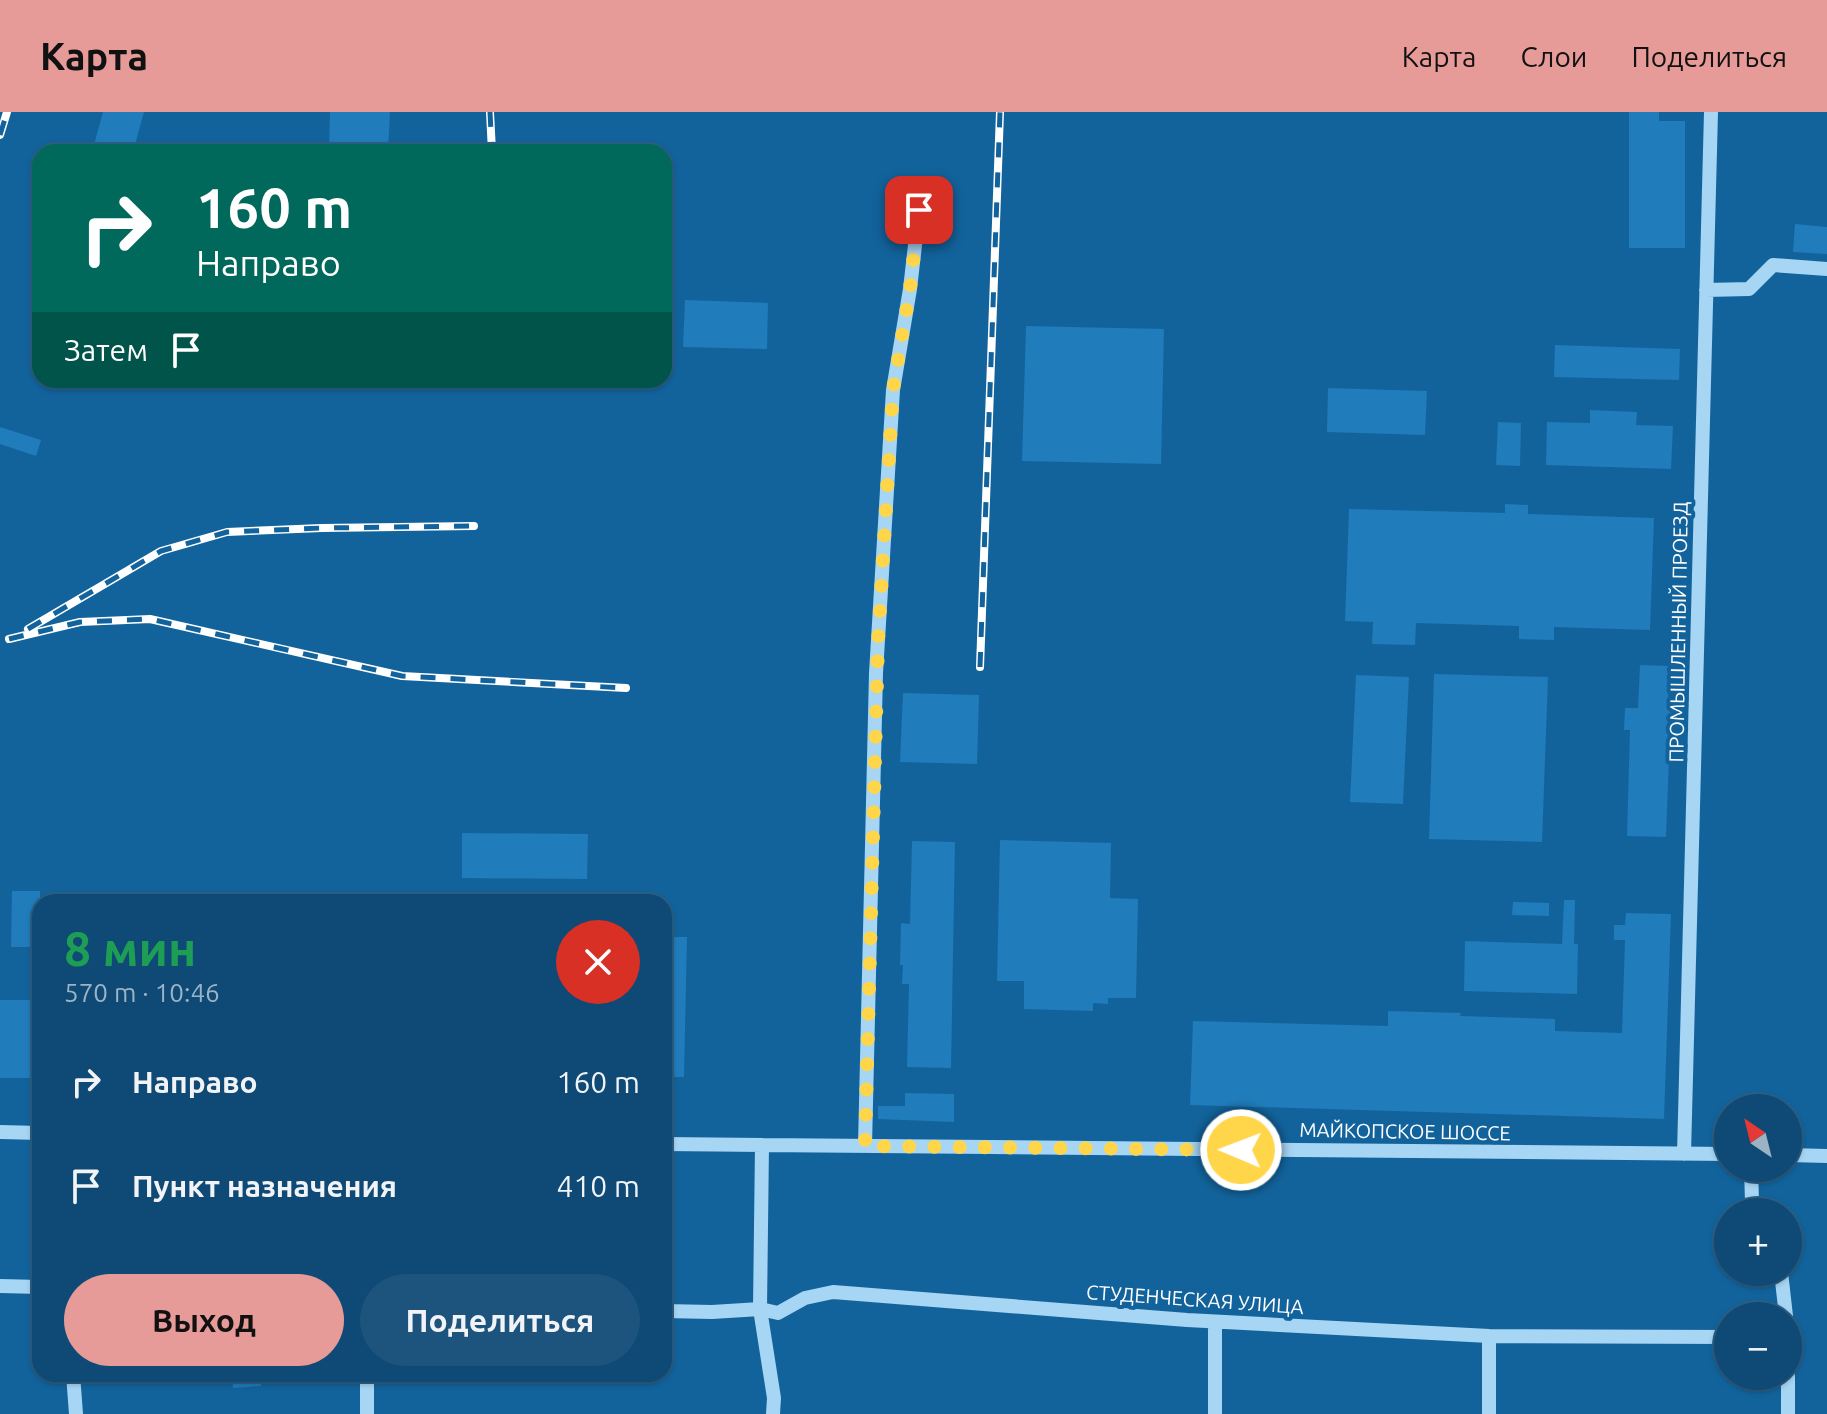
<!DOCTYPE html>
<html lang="ru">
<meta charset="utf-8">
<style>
:root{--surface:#0e4a75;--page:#1c547d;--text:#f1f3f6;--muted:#9bb3c5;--line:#2e6287;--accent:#e69b98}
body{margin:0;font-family:Ubuntu,sans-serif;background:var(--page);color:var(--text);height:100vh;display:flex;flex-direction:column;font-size:30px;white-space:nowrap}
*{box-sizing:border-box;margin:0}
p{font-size:26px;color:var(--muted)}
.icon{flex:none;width:44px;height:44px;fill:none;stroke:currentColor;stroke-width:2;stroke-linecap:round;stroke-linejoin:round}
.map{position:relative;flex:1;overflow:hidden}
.sheet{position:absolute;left:32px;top:782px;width:640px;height:488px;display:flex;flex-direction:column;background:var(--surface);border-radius:24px;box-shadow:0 2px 6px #0004,0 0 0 2px var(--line)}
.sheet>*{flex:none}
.guide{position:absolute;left:32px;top:32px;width:640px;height:244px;border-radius:24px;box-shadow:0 2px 6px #0004,0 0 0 2px var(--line);background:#00695c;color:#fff;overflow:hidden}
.needle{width:52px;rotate:325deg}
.fabs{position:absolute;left:1714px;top:982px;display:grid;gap:16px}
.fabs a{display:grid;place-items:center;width:88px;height:88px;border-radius:50%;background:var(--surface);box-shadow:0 2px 6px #0004,0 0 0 2px var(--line);font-size:40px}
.pin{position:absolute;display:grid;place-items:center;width:68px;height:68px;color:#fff;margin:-34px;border-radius:16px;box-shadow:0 4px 12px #0006}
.me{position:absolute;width:88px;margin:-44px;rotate:271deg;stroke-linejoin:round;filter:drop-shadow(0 0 6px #0008)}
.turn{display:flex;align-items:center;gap:28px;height:168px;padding:0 32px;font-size:36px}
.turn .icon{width:104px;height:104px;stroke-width:2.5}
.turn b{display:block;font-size:56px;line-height:68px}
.then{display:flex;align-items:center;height:76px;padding:0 32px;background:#0003;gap:16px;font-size:30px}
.round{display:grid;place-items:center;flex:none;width:84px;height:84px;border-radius:42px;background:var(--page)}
.overview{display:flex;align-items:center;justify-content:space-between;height:136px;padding:0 32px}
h1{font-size:48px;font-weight:600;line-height:60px;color:#1e9e55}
.button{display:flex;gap:16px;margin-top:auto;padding:16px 32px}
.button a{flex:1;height:92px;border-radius:48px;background:var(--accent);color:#111;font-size:32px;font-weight:600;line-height:92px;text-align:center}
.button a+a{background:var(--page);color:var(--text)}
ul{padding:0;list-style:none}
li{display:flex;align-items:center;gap:24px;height:104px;padding:0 32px}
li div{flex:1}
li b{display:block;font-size:30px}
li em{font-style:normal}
header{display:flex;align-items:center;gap:48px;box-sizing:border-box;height:112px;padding:0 40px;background:var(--accent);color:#111}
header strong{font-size:38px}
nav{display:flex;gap:44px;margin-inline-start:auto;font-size:28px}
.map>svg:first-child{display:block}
.building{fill:#207cbb}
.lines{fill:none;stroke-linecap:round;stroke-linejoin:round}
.minor{stroke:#a7d5f4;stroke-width:14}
.rail-casing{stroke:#fff;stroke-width:8}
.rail{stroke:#12639c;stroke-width:5;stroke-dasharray:15;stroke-linecap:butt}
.route{stroke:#ffd54a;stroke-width:14;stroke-dasharray:0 25.2}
.labels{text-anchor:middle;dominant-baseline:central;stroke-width:8;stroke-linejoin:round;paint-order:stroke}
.street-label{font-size:20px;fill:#fff;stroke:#12639c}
</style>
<header>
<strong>Карта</strong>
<nav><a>Карта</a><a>Слои</a><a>Поделиться</a></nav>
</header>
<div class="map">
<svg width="1827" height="1302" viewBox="0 0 1827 1302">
<rect width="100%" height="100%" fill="#12639c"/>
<path class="building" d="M103,0h41l-11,40h-41z
M330,0h60l-2,40h-59z
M1629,0h30v9h26v127h-56z
M1795,112l32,3v27l-34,-2z
M685,188l83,3 -1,46 -84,-2z
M1026,214l138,3 -3,135 -139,-3z
M1555,233l125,4 -1,31 -125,-3z
M1328,276l99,3 -2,44 -98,-3z
M1590,298l47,2 -1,13 37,1 -2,43 -125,-4 1,-43 43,1z
M1498,310l23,1 -1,43 -24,-1z
M0,315l41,13 -5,16 -36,-12z
M1505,392l23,1v9l126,4 -4,112 -96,-3v13l-35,-1v-13l-103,-3 -1,22 -43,-1 1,-22 -28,-1 4,-112 156,4z
M1640,553l29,1 -1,43h4v22h-2l-4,106 -39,-1 3,-106h-6l1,-22h13z
M1434,562l114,3 -6,165 -113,-3z
M1356,563l53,2 -6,127 -53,-2z
M903,581l76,2 -2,69 -77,-2z
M462,721l126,1 -1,45 -125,-1z
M1000,728l111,3 -1,55 28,1 -2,99h-28v6l-15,-1v8l-69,-2v-28h-27z
M912,729l43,1 -4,226 -44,-1 2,-83h-7l1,-19h-3l1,-42 9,1z
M12,779h28v56h-29z
M1564,788h11l-1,44h4l-1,50 -113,-3 1,-50 97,3z
M1513,790l36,1v13l-37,-1z
M1626,801l45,1 -7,205 -474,-14 3,-84 195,5v-15l73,2 -1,3 95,3v12l67,2 3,-93h-11v-15h11z
M664,825h23l-3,140h-20z
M0,888h40v78h-40z
M905,981l49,1v28l-76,-3v-13h27z
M232,1262h28l1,12 -28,2z"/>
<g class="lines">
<path class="minor" d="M1706,178l43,-1 24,-24 54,4
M0,1020l40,1
M664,1032l1064,10
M762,1033l-2,164 14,89 -1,16
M865,1034l11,-473 17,-283 17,-101 12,-105
M1684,1042l27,-1042
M1788,1043l39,1
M1751,1056l1,34 5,10
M1781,1160l5,44
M0,1174l40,1
M664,1199l48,1 48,-3 18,4 27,-15 28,-6 354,28 302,16 239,1
M1215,1210v92
M73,1262l3,40
M1788,1264v38
M367,1302v-40
M1489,1302v-78"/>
<g class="rail-casing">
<path id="rail" d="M490,0l2,40
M0,23l7,-23
M28,517l133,-78 66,-19 95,-4 152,-2
M9,527l71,-17 70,-3 252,57 224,12
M980,555l20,-555"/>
</g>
<use href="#rail" class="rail"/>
</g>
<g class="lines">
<path class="route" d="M919,98l-9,79 -17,101 -15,252 -13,504 376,4"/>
</g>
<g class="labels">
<g class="street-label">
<text transform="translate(1678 520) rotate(-89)">ПРОМЫШЛЕННЫЙ ПРОЕЗД</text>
<text transform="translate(1405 1019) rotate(1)">МАЙКОПСКОЕ ШОССЕ</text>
<text transform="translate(1195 1187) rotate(4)">СТУДЕНЧЕСКАЯ УЛИЦА</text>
</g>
</g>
</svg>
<div class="fabs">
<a><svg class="needle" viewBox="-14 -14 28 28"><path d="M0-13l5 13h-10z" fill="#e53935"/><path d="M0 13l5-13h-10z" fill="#9bb3c5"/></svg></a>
<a>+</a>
<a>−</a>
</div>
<div class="pin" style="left:919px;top:98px;background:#d93025"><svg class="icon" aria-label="arrive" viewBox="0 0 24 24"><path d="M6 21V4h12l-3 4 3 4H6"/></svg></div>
<svg class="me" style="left:1241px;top:1038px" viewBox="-20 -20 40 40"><circle r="17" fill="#ffd54a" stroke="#fff" stroke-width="3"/><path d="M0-11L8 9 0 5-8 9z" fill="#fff"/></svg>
<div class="guide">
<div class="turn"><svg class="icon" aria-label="right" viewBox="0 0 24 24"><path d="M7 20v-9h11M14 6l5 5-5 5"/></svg><div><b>160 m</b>Направо</div></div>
<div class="then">Затем<svg class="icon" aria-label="arrive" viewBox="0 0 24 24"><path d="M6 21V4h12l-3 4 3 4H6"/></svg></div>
</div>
<section class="sheet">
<div class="overview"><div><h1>8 мин</h1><p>570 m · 10:46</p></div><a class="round" style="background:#d93025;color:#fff"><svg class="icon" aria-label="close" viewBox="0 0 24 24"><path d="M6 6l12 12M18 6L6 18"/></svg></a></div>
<ul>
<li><svg class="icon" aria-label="right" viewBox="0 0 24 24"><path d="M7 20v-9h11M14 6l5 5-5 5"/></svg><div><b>Направо</b></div><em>160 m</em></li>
<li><svg class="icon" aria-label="arrive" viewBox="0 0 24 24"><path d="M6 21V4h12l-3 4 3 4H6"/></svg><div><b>Пункт назначения</b></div><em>410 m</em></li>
</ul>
<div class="button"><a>Выход</a><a>Поделиться</a></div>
</section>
</div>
